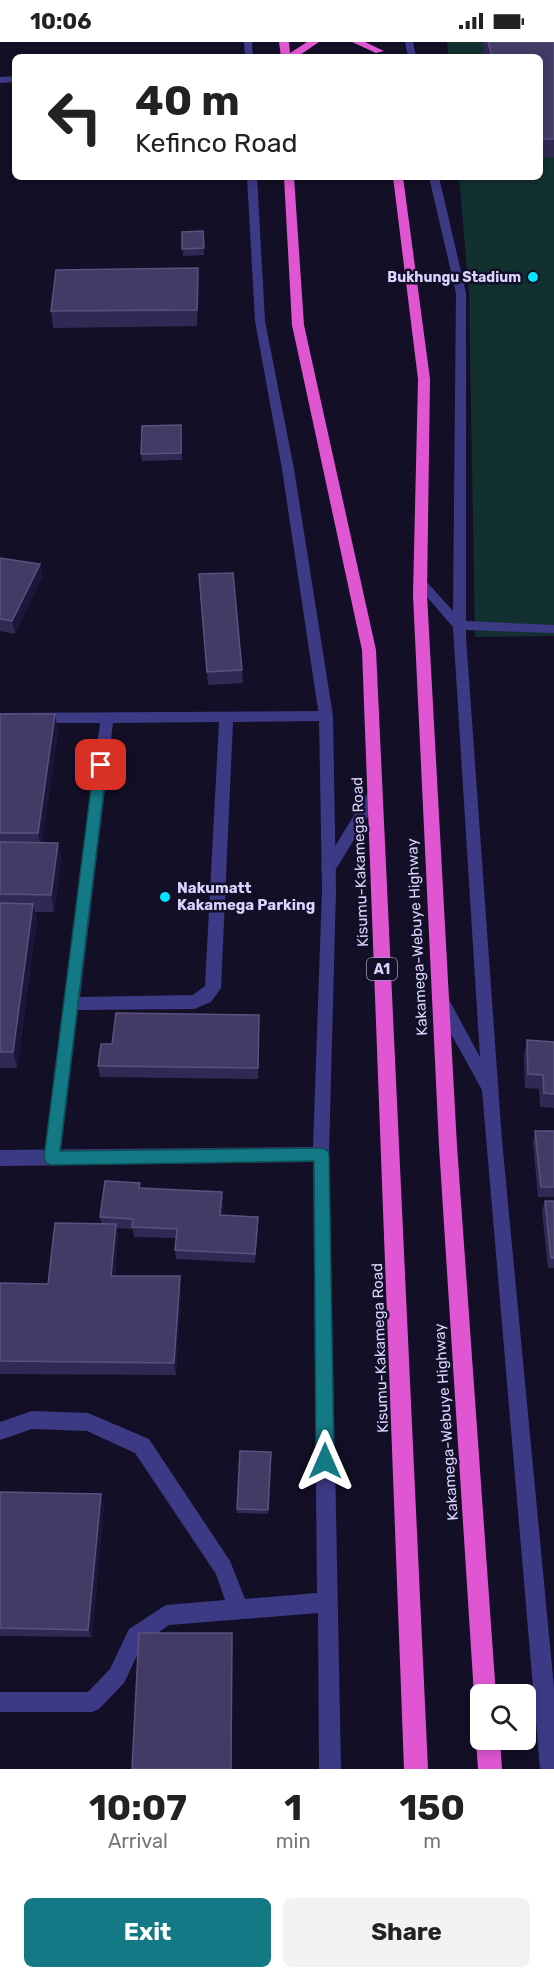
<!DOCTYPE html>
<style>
:root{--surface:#fff;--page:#f2f2f2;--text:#222;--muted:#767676;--accent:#137a85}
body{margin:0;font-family:Rubik,sans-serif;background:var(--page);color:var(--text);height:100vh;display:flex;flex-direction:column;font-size:22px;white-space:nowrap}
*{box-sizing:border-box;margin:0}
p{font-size:20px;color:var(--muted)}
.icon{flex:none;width:33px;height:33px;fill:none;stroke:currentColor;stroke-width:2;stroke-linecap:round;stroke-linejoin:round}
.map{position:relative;height:1727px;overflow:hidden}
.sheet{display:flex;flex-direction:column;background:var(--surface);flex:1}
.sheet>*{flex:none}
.top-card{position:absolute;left:12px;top:12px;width:531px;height:126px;border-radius:9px;box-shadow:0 3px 9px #0003;background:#fff;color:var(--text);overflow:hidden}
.fabs{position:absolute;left:470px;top:1642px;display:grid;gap:12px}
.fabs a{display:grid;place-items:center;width:66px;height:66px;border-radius:9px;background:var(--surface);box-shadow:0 3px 9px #0003;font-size:30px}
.pin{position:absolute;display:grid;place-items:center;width:51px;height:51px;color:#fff;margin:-26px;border-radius:12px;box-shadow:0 3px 9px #0006}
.me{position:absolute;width:66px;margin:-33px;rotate:0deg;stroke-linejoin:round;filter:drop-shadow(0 0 4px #0008)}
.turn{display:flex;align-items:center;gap:21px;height:126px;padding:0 24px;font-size:27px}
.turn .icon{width:78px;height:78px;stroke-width:2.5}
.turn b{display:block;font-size:42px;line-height:51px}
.eta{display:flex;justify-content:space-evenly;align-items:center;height:102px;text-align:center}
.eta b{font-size:36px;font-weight:700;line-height:42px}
.cta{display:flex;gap:12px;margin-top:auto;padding:12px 24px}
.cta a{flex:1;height:69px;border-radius:9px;background:var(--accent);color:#fff;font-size:24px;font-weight:700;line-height:69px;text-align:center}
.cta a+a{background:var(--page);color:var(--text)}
.status{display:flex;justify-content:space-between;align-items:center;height:42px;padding:0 30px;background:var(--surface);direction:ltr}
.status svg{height:16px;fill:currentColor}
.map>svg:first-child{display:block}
.green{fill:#12302f}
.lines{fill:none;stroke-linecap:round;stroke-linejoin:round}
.service{fill:#3d3a85;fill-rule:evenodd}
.minor{fill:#3d3a85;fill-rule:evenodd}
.trunk{fill:#e055d1;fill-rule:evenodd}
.wall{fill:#312854}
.shaded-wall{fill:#1d163a}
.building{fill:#433a66;stroke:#5a527e;stroke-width:1.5}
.route{fill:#137a85;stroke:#0c4f56;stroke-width:1.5}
.poi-dot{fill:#00e5ff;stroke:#130f26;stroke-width:2}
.labels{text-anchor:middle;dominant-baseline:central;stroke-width:5;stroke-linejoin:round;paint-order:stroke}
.far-poi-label{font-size:14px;font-weight:bold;fill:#d9d4ff;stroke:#130f26;text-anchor:end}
.shield{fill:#130f26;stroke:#9e99be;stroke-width:1.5}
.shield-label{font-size:14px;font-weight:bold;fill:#d9d4ff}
.street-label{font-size:15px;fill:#d9d4ff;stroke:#130f26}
.poi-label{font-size:15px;font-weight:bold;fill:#d9d4ff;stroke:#130f26;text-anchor:start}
</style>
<div class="status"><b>10:06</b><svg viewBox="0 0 49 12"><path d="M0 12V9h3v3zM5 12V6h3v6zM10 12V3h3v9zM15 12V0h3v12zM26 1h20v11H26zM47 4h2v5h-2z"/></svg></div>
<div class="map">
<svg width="554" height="1727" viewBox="0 0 554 1727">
<rect width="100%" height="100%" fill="#130f26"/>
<path class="green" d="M447,0h107v594l-79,1 -6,-345 -10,-115h81v-120h-91z"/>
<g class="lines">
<path class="service" d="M326,669l7,5 -7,5 -93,1 -12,266 -10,14 -17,7 -116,1 -18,148 -2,5 -6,3 -6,-3 -2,-5 56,-435h-100v-10zM219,680l-14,264 -12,9 -113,2 33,-274z
M375,746l5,1 2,4 -2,4 -47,77h-10l-2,-4 2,-4 47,-77z"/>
<path class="minor" d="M244,0h8l1,15h-8z
M405,0h8l3,15h-8z
M15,34v6l-15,1v-6z
M247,135h10l8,144 29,148 39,247 3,174 -7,264 12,615h-22l-1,-156 -149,12 -26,18 -19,40 -25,26 -7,3h-92v-20h88l22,-23 19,-40 37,-24 59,-5 -9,-26 -81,-121 -48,-22 -55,-2 -32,11v-18l32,-11 56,2 61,26 81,122 15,38 72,-6 -4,-431 -313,4v-16l313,-3 9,-257 -3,-174 -37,-247 -27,-148z
M429,135h10l27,116v328l88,4v8l-88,-3v7l36,503 52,548v81h-14l-58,-679 -49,-89 2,-5 6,-2 6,2 33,61 -27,-430 -38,-44 6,-4 4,1 28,31 3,-318z"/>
<path class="trunk" d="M279,0h10l1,11 17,-11h12l-22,15h-16z
M352,0h13l19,9 -8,2z
M284,135h10l10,148 72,325 52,1119h-24l-42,-1119 -70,-325z
M393,135h10l27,202 -3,216 30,551 39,549h-16v9l-3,-1 -3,-8 -35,-549 -26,-551 5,-216z
M480,1690v8h20l2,29h-24l-2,-29z"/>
</g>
<path class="wall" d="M482,0h72v115h-14v-100h-55z
M203,189l1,24 -21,1 -1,-24z
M199,242l-2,42 -144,2 -2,-17z
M181,383l1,35 -40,1 -1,-7z
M0,516l40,6 2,13 -27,57 -15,-3z
M200,545l42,83 1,13 -35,2z
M0,672l58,18 -16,110 16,1 3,17 -7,52h-19l2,8 -20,148h-17z
M259,984l-1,53 -158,-2 -2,-11 14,-22z
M527,998l27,2v66l-14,-1 -1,-18 -14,-1 -1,-33z
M535,1089h19v66h-16l-5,-55z
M140,1146l82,4 1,10 -1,13 36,12 -3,36 -79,-4 -1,-9 1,-12 -42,-1 -1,-8 -16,-1 1,10 -3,38 66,14 -5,85 -176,-1v-91l48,1 54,-60 -2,-7z
M545,1159h9v67h-6l-6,-57z
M271,1410l-3,62 -31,-1v-4z
M0,1450l104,12 -12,133 -92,-1z"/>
<path class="shaded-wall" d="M198,226l1,16 -2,42v-16z
M40,522l2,13 -27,57 -3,-13z
M55,672l3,18 -17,118 -3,-17z
M58,801l3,17 -7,52 -3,-17z
M33,862l4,16 -20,148 -4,-16z
M222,1150l1,10 -2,23 -1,-10z
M258,1175v10l-3,36v-9z
M116,1182l2,14 -4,51 -3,-13z
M180,1234l1,14 -5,85 -2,-12z
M101,1452l3,10 -12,133 -4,-7z
M232,1591l1,7 -2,129z"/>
<path class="building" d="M488,0h66v97h-14v-82h-48z
M203,189l1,17 -22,1v-17z
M198,226l-1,42 -146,1 5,-41z
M181,383v28l-40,1 1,-28z
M0,516l40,6 -28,57 -12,-2z
M233,531l9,97 -35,2 -8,-98z
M0,672h55l-17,119h-38z
M0,800l58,1 -7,52 -51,-1z
M0,861l33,1 -20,148h-13z
M116,971l143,2 -1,53 -160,-2 3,-22h11z
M527,998l27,2v52l-10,-1 -1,-18 -15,-1z
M535,1089h19v56h-13z
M105,1139l35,2 -1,5 83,4 -2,23 38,2 -3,37 -80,-4 2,-21 -45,-2 1,-8 -33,-2z
M545,1159h9v57h-3z
M55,1181l61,1 -5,52h69l-6,87 -174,-2v-78l48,1z
M240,1409l31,1 -3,58 -31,-1z
M0,1450l101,2 -13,136 -88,-2z
M139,1591h93l-1,136h-99z"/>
<path class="route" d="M101,718l6,5 -47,386 261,-3 6,2 2,4 5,307 -3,6 -6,3 -6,-3 -3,-6 -2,-300 -262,4 -6,-2 -2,-5 50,-393z"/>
<g class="poi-dot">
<circle cx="533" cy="235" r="6"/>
<circle cx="165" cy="855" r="6"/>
</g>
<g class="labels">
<g class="far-poi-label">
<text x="521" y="235">Bukhungu Stadium</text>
</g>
<rect class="shield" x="367" y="916" width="30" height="22" rx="4.5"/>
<g class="shield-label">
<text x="382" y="927">A1</text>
</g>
<g class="street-label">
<text transform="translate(360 820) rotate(-92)">Kisumu-Kakamega Road</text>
<text transform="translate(417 895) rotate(-93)">Kakamega-Webuye Highway</text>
<text transform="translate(380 1306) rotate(-92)">Kisumu-Kakamega Road</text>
<text transform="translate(446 1380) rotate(-94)">Kakamega-Webuye Highway</text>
</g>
<g class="poi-label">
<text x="177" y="846">Nakumatt<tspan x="177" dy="17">Kakamega Parking</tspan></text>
</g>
</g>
</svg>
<div class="fabs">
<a><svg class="icon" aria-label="search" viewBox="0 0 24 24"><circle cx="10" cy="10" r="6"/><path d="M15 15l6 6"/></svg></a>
</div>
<div class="pin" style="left:101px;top:723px;background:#d93025"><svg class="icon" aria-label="arrive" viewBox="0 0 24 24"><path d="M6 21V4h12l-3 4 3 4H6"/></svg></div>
<svg class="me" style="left:325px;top:1419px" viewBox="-20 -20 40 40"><path d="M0-17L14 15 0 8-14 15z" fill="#137a85" stroke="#fff" stroke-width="4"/></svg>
<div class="top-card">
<div class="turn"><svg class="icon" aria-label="left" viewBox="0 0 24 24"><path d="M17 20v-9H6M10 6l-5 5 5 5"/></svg><div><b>40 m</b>Kefinco Road</div></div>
</div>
</div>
<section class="sheet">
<div class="eta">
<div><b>10:07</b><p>Arrival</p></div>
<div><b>1</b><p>min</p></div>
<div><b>150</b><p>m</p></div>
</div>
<div class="cta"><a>Exit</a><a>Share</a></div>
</section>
